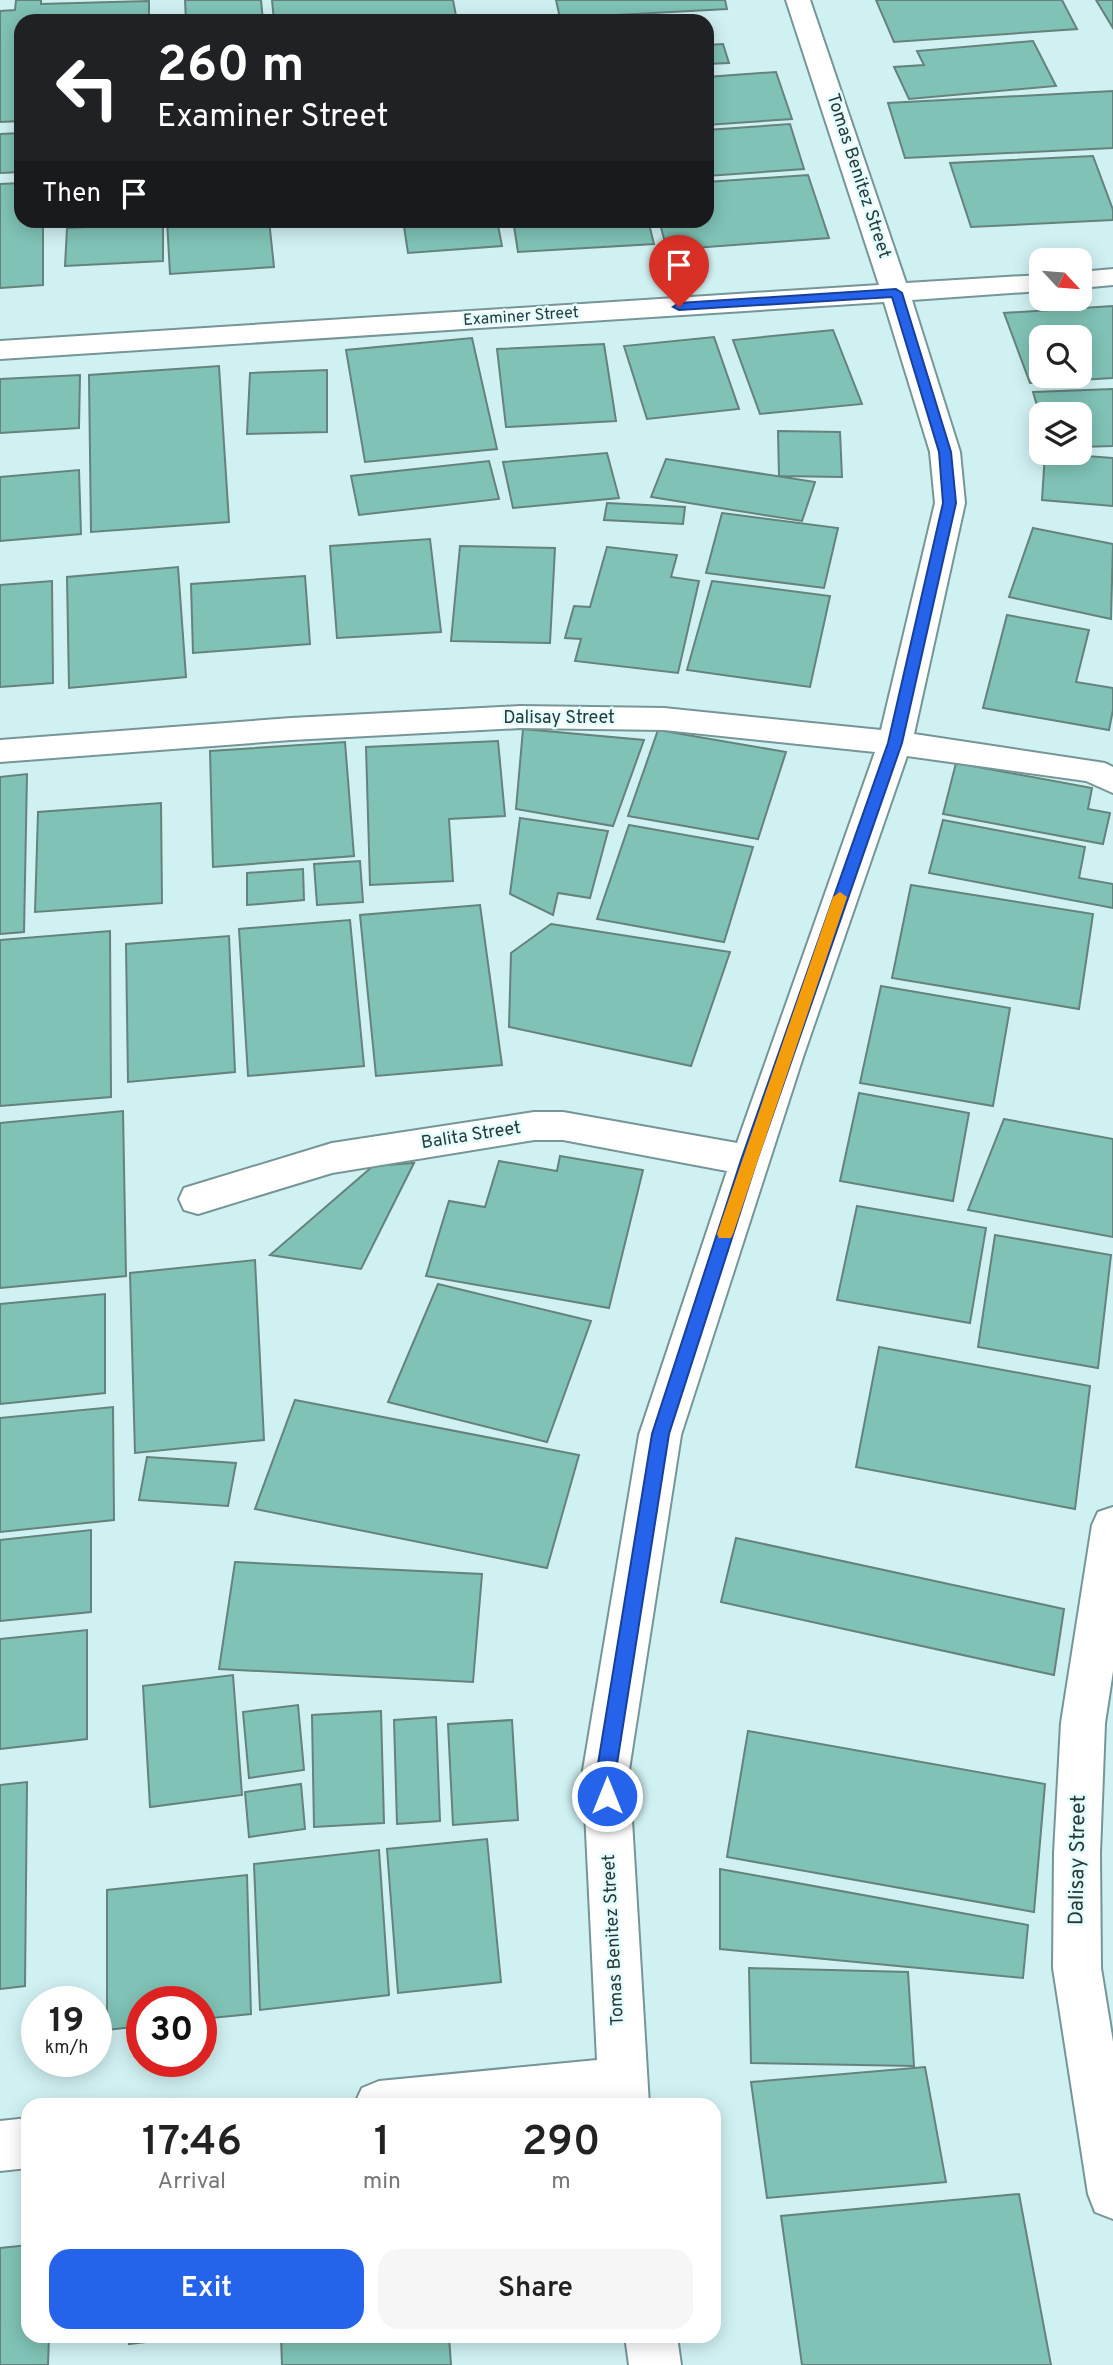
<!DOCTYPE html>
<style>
:root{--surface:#fff;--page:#f6f6f6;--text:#222;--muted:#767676;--accent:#2563eb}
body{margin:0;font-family:Overpass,sans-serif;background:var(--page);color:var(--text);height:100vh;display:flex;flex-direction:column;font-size:26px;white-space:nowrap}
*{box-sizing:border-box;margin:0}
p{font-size:23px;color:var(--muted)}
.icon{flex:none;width:38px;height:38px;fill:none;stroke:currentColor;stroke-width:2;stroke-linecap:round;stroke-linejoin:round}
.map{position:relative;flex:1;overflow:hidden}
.details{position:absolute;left:21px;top:2098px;width:700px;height:245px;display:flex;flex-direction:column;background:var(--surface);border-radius:21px;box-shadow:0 4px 18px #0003}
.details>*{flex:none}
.hud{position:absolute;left:14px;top:14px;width:700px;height:214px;border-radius:21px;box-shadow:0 4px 18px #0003;background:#202124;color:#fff;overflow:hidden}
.needle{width:46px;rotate:116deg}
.fabs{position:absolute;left:1029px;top:248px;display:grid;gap:14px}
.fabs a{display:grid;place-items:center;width:63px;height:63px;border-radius:14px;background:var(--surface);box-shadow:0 4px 18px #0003;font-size:35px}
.speed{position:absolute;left:21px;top:1986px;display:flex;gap:14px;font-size:35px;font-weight:700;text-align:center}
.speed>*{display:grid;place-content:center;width:91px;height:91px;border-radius:50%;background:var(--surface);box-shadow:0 4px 18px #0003;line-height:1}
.speed small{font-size:18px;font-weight:400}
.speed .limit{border:10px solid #d22;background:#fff;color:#111}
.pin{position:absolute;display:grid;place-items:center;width:60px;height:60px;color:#fff;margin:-72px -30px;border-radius:50% 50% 50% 0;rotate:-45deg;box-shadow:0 0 7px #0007}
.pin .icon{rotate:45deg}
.me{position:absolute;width:77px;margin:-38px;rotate:0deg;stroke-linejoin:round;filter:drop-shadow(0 0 5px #0008)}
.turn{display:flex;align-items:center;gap:24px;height:147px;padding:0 28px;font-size:32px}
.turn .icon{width:91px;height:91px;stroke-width:2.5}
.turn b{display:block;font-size:49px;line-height:60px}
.then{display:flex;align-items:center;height:66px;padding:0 28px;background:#0003;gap:14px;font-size:26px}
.eta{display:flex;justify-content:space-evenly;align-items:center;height:119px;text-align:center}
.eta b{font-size:42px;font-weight:600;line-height:49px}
.cta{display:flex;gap:14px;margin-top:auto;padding:14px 28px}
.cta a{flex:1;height:80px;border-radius:21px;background:var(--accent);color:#fff;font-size:28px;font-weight:600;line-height:80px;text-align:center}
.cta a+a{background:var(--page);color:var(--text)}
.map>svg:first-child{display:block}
.building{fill:#80c3b6;stroke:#65827c;stroke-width:2;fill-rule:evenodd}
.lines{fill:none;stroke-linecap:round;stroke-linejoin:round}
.minor-casing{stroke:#769596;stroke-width:4}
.minor{fill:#fff;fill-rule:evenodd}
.route{fill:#2563eb;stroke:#184099;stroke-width:2}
.slow{fill:#f59e0b}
.labels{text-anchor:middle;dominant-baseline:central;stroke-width:5;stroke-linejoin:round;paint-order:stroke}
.far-street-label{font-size:16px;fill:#2a3737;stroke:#e2fdfe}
.street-label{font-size:18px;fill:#2a3737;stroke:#e2fdfe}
.near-street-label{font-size:21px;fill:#2a3737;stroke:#e2fdfe}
</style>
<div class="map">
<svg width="1113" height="2365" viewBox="0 0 1113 2365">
<rect width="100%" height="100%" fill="#d0f1f2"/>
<path class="building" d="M16,0h25v4l108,-3v20h-128v100l-21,1v-111l15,-1z
M185,0h76l2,21h-77z
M272,0h181l4,21h-183z
M556,0h169l2,9 -167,9z
M876,0h186l15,29 -183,13z
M1096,0h17v28z
M1033,41l23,45 -147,13 -15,-32 30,-2 -7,-14z
M723,44l6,19 -22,1v-19z
M776,72l16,47 -85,6v-48z
M1113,91v57l-208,10 -17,-55z
M790,124l14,45 -97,7v-46z
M21,133v39l-21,1v-39z
M1093,156l20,54v10l-142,7 -21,-64z
M808,175l21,63 -162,12 -8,-30h48v-38z
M21,183v37h22v65l-43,3v-104z
M56,220h106l-106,6z
M269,220l5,47 -104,7 -3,-54z
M403,220h94l5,26 -94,7z
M513,220h135l6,24 -136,8z
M163,223v38l-98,5 2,-38z
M1113,306v72l-83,5 -26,-70zM1041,338h39v38h-39z
M833,330l29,74 -102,10 -27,-74z
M714,337l25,72 -92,10 -23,-73z
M472,338l25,111 -132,13 -19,-112z
M604,344l12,77 -110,6 -9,-78z
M219,366l10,156 -138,10 -2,-157z
M327,370v62l-80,2 3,-61z
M80,375l-1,53 -79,5v-54z
M1113,389v57l-33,1v-32h-39v4l-8,-27z
M778,431l62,1 2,45 -63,-1z
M607,453l12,45 -106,10 -10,-46z
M1045,453l68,5v48l-71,-6z
M666,459l149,23 -13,39 -151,-24z
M489,461l10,38 -140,16 -8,-39z
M79,470l2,64 -81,7v-64z
M607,503l78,4 -2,17 -79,-4z
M722,513l116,15 -14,60 -118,-15z
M1033,528l80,16 -2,75 -102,-22z
M430,539l11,93 -104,6 -7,-92z
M460,546l95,2 -5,95 -99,-2z
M607,547l70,8 -6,22 28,4 -21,92 -103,-12 6,-22 -16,-1 9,-32 16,1z
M178,567l8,110 -117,11 -2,-111z
M305,576l5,68 -117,9 -2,-69z
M52,581l1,102 -53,4v-102z
M712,581l118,15 -20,91 -123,-17z
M1007,615l82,15 -13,52 37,6v22l-4,20 -126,-22z
M523,729l121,11 -31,86 -97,-17z
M658,730l128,22 -28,87 -130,-23z
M498,741l7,75 -56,3 4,62 -83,4 -4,-138z
M345,742l9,114 -141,11 -3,-116z
M956,763l136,25 -4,21 22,4 -7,31 -160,-30z
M27,774l-3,158 -24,2v-157z
M161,803l1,100 -127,9 3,-100z
M520,818l88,13 -18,67 -32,-5 -5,22 -43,-21z
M943,820l142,27 -6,31 34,6v24l-184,-35z
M629,825l124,22 -29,95 -127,-23z
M360,861l3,41 -46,3 -3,-41z
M303,869l1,31 -57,5v-32z
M911,885l182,29 -14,95 -187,-31z
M480,905l22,160 -126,11 -16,-161z
M350,920l14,146 -116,10 -9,-147z
M551,924l179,28 -39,114 -182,-39 2,-74z
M110,931l1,166 -111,9v-166z
M229,936l6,136 -107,10 -2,-138z
M881,986l129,22 -17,98 -133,-23z
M859,1093l110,20 -16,88 -113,-20z
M123,1111l3,165 -126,12v-165z
M1004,1119l109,20v98l-145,-27z
M560,1156l83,14 -34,138 -183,-32 23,-75 36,6 14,-46 58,10z
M414,1163l-53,106 -91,-14 103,-89z
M857,1206l129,22 -16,95 -133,-23z
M995,1235l116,20 -13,113 -120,-21z
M255,1260l9,180 -129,13 -5,-180z
M438,1284l153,37 -44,121 -159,-40z
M105,1294v99l-105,11v-100z
M879,1347l211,39 -15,123 -219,-42z
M295,1400l284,55 -32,113 -292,-59z
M113,1407l1,113 -114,12v-114z
M147,1457l89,6 -8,43 -89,-6z
M91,1530v82l-91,9v-81z
M736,1538l328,71 -10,66 -333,-73z
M235,1562l247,12 -9,108 -254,-13z
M87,1630v109l-87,10v-110z
M233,1675l9,120 -92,12 -7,-121z
M298,1705l6,65 -55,8 -6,-66z
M381,1711l3,112 -70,4 -2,-112z
M436,1717l4,104 -43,3 -3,-104z
M512,1720l6,100 -65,5 -5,-101z
M748,1731l297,53 -11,128 -307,-55z
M27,1782l-2,204 -25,3v-204z
M301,1784l4,45 -56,8 -4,-45z
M487,1839l14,143 -103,11 -11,-144z
M379,1850l10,145 -129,15 -6,-146z
M720,1869l308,56 -5,53 -303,-29z
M247,1875l4,139 -50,5v-17h-59v24l-35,4v-140z
M749,1968l159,4 6,94 -163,-3z
M925,2067l21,115 -179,16 -16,-116z
M1019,2194l32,171h-249l-21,-149z
M28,2245v91h21l-1,29h-48v-117z
M129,2336h65l-65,8z
M281,2336h168l2,29h-169z"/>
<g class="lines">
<g class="minor-casing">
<path id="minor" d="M786,0h24l96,283 135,-8v16l-129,9 48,152 5,51 -51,231 191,29 8,4v26l-27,-12 -179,-25 -104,301 -122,378 -52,335 20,335h-295l8,-17 17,-7 218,-21 -14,-290 56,-335 88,-264 -164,-31h-29l-202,33 -134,41 -14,-4 -5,-11 5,-11 148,-45 202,-31h29l174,31 138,-391 -211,-22 -144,-2 -229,12 -291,22v-22l291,-22 229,-12 144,2 217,22 54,-227 -5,-51 -46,-150 -884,57v-18l879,-56z
M1113,269v16l-33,3v-16z
M1113,1507v164l-8,52 -5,130 1,115 12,74v177l-18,-7 -7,-18 -35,-226 1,-115 7,-130 31,-198 6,-13z
M28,2118v50l-28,3v-50z
M625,2336h52l4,29h-52z"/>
</g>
<use href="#minor" class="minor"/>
</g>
<path class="route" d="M896,289l6,4 49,159 5,51 -54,240 -145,417 -88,274 -53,336 1,26 -3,6 -7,2 -6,-2 -4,-32 55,-336 89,-274 147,-417 55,-240 -4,-51 -47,-155 -213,13 -6,-3 6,-4z"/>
<path class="slow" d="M840,892l7,5 -114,337 -2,4h-12l-2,-4 116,-337z"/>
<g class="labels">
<g class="far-street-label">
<text transform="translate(521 317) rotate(-4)">Examiner Street</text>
</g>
<g class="street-label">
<text transform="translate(858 176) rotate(72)">Tomas Benitez Street</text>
<text x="559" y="718">Dalisay Street</text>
<text transform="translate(471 1136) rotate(-9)">Balita Street</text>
<text transform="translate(614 1940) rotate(-93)">Tomas Benitez Street</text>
</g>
<g class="near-street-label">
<text transform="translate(1078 1860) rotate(-89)">Dalisay Street</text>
</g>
</g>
</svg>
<div class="fabs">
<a><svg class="needle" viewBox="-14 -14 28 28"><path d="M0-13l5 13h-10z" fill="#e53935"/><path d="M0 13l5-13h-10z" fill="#767676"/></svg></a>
<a><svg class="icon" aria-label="search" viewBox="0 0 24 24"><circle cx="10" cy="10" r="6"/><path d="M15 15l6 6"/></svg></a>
<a><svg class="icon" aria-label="layers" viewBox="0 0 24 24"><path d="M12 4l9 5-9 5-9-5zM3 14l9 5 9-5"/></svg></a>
</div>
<div class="speed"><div>19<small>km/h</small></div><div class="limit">30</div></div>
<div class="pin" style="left:679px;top:307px;background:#d93025"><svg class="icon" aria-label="arrive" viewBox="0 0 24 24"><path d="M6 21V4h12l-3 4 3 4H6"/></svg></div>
<svg class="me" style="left:607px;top:1796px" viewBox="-20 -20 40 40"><circle r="17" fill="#2563eb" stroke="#fff" stroke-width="3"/><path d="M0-11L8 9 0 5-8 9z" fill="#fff"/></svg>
<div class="hud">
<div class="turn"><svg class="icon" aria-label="left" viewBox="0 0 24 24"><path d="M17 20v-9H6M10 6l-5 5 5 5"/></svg><div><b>260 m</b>Examiner Street</div></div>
<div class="then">Then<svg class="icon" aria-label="arrive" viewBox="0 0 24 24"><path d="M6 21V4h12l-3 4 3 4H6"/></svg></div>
</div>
<section class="details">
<div class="eta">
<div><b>17:46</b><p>Arrival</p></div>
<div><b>1</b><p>min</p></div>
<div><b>290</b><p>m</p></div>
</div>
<div class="cta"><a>Exit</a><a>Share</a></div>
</section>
</div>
